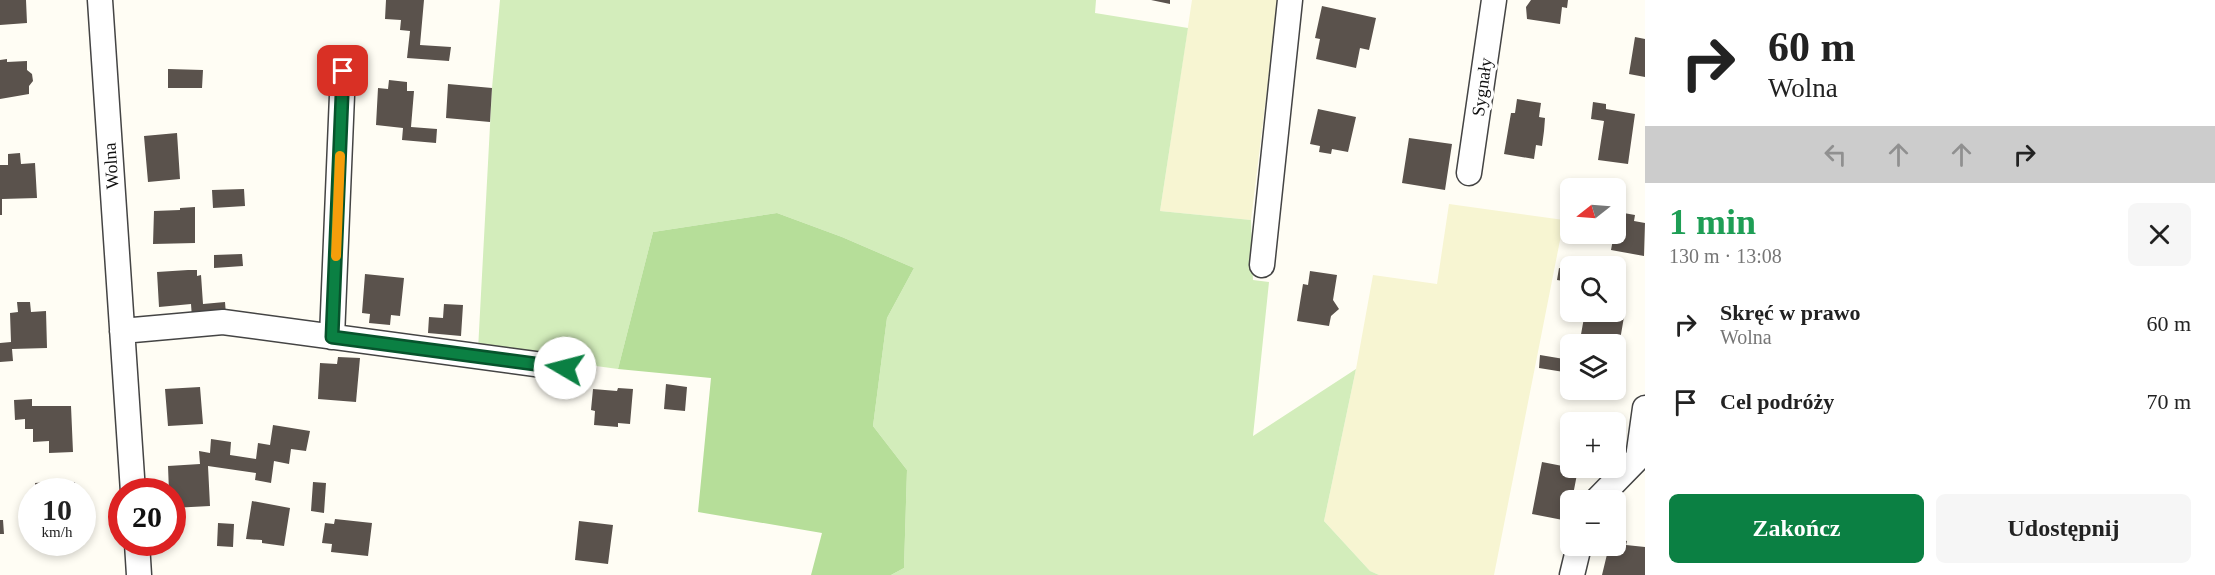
<!DOCTYPE html>
<html lang="pl">
<meta charset="utf-8">
<style>
:root{--surface:#fff;--page:#f6f6f6;--text:#222;--muted:#767676;--accent:#0b8043}
body{margin:0;font-family:"Times New Roman",serif;background:var(--page);color:var(--text);height:100vh;display:flex;flex-direction:column;font-size:22px;white-space:nowrap}
*{box-sizing:border-box;margin:0}
p{font-size:20px;color:var(--muted)}
.icon{flex:none;width:33px;height:33px;fill:none;stroke:currentColor;stroke-width:2;stroke-linecap:round;stroke-linejoin:round}
.map{position:relative;flex:1;overflow:hidden}
.side{display:flex;flex-direction:column;background:var(--surface);width:570px}
.side>*{flex:none}
.top-card{background:#fff;color:var(--text);overflow:hidden}
.needle{width:39px;rotate:253deg}
.controls{position:absolute;left:1560px;top:178px;display:grid;gap:12px}
.controls a{display:grid;place-items:center;width:66px;height:66px;border-radius:9px;background:var(--surface);box-shadow:0 3px 9px #0003;font-size:30px}
.speed{position:absolute;left:18px;top:478px;display:flex;gap:12px;font-size:30px;font-weight:700;text-align:center}
.speed>*{display:grid;place-content:center;width:78px;height:78px;border-radius:50%;background:var(--surface);box-shadow:0 3px 9px #0003;line-height:1}
.speed small{font-size:15px;font-weight:400}
.speed .limit{border:9px solid #d22;background:#fff;color:#111}
.pin{position:absolute;display:grid;place-items:center;width:51px;height:51px;color:#fff;margin:-26px;border-radius:12px;box-shadow:0 3px 9px #0006}
.me{position:absolute;width:66px;margin:-33px;rotate:278deg;stroke-linejoin:round;filter:drop-shadow(0 0 4px #0008)}
.turn{display:flex;align-items:center;gap:21px;height:126px;padding:0 24px;font-size:27px}
.turn .icon{width:78px;height:78px;stroke-width:2.5}
.turn b{display:block;font-size:42px;line-height:51px}
.lanes{display:flex;align-items:center;height:57px;padding:0 24px;background:#0003;justify-content:center;gap:30px;direction:ltr}
.lanes .off{opacity:.35}
.round{display:grid;place-items:center;flex:none;width:63px;height:63px;border-radius:9px;background:var(--page)}
.summary{display:flex;align-items:center;justify-content:space-between;height:102px;padding:0 24px}
h1{font-size:36px;font-weight:800;line-height:45px;color:#1e9e55}
.cta{display:flex;gap:12px;margin-top:auto;padding:12px 24px}
.cta a{flex:1;height:69px;border-radius:9px;background:var(--accent);color:#fff;font-size:24px;font-weight:800;line-height:69px;text-align:center}
.cta a+a{background:var(--page);color:var(--text)}
ul{padding:0;list-style:none}
li{display:flex;align-items:center;gap:18px;height:78px;padding:0 24px}
li div{flex:1}
li b{display:block;font-size:22px}
li em{font-style:normal}
main{display:flex;flex:1;min-height:0}
.map>svg:first-child{display:block}
.farmland{fill:#f7f5d2}
.green{fill:#d3edbb}
.forest{fill:#b6de99}
.building{fill:#5a524c}
.lines{fill:none;stroke-linecap:round;stroke-linejoin:round}
.minor-casing{stroke:#444;stroke-width:27}
.minor{stroke:#fff;stroke-width:24}
.route-casing{stroke:#07532c;stroke-width:15}
.route{stroke:#0b8043;stroke-width:10}
.slow{stroke:#f59e0b;stroke-width:10}
.labels{text-anchor:middle;dominant-baseline:central;stroke-width:6;stroke-linejoin:round;paint-order:stroke}
.street-label{font-size:18px;fill:#111;stroke:#fff}
</style>
<main>
<div class="map">
<svg width="1645" height="575" viewBox="0 0 1645 575">
<rect width="100%" height="100%" fill="#fffdf4"/>
<path class="farmland" d="M1192,0h86l-27,220 -91,-9z
M1449,204l115,16 -70,355h-115l-9,-4 -46,-50 32,-152 17,-94 64,9z"/>
<path class="green" d="M500,0h596l-1,13 93,15 -28,183 91,9 2,60 16,2 -16,154 103,-67 -32,152 46,50 9,4h-488l13,-7 3,-98 -34,-44 14,-108 27,-50 -72,-31 -65,-24 -124,19 -35,137 -140,-19 14,-262z"/>
<path class="forest" d="M777,213l65,24 72,31 -27,50 -14,108 34,44 -3,98 -13,7h-80l11,-42 -124,-21 13,-134 -93,-9 35,-137z"/>
<path class="building" d="M0,0h26l1,23 -27,2z
M386,0h38l-4,45 31,2 -2,14 -42,-3 3,-27 -10,-1 1,-10 -16,-1z
M1151,0h19v4z
M1531,0h37l-1,8 -5,-1 -2,17 -33,-5 -1,-12z
M1322,6l54,12 -7,32 -9,-2 -4,20 -40,-9 4,-20 -5,-1z
M1635,37l10,2v38l-16,-3z
M7,59v3l20,-1v9l5,4 1,7 -4,5v8l-29,5v-39z
M168,69l35,1 -1,18h-34z
M389,80l18,2v9h7l-3,36 26,2 -1,14 -34,-3 1,-12 -27,-3 2,-37 10,1z
M448,84l44,4 -2,34 -44,-4z
M1517,99l24,4 -2,14 6,1 -1,13 -2,15 -6,-1 -2,14 -30,-5 7,-41h4z
M1593,102l13,2v5l29,5 -7,50 -30,-4 6,-39 -13,-2z
M1318,109l38,8 -8,35 -16,-3 -1,5 -12,-2 1,-6 -10,-2z
M177,133l3,46 -32,3 -4,-46z
M1409,138l43,6 -7,46 -43,-7z
M20,153l1,11 14,-1 2,35 -35,1v16h-2v-50h8v-11z
M244,189l1,17 -32,2 -1,-18z
M195,207v36l-42,1 1,-33 26,-1v-2z
M1618,212l17,3 -1,6 11,2 -1,33 -33,-6 3,-16h2z
M242,254l1,12 -29,2v-13z
M1582,262l12,2v3h-13z
M1559,268l11,2v12l-13,-2z
M188,270h9v6l4,-1 2,29 22,-2 1,13 -34,3 -1,-14 -32,3 -2,-35z
M1310,271l27,4 -4,25 6,9 -8,7 -2,10 -32,-5 6,-37 5,1z
M365,274l39,4 -4,38 -9,-1 -1,10 -21,-2 1,-9 -8,-1z
M17,302h13l1,10 15,-1 1,37 -35,1 1,12 -13,1v-19l11,-1 -1,-29 8,-1z
M444,304l19,1 -2,31 -33,-3 1,-16 14,1z
M1616,309l9,2 -6,35 -39,-6 5,-28h31z
M1540,355l30,5v13l-31,-5z
M338,357l22,1 -4,44 -38,-3 2,-36 17,1z
M666,384l21,3 -2,24 -21,-2z
M200,387l3,37 -35,2 -3,-37z
M618,388l15,1 -3,35 -12,-1v4l-24,-2 1,-14 -4,-1 2,-21 24,2z
M32,399v7h39l2,46 -24,1v-12l-16,1v-13h-8v-10l-10,1 -1,-20z
M273,425l37,6 -4,20 -15,-2 -2,15 -15,-3 -3,22 -16,-3 1,-7 -48,-7 2,40 -38,2v-16h-3l-1,-26 32,-2 -1,-13 11,2 1,-14 20,3 -1,13 26,4 2,-16 12,2z
M1542,462l36,7 -10,52 -36,-7z
M59,481l1,2 15,-1 1,10h-40l-1,-9z
M313,482l13,1 -2,30 -13,-2z
M252,501l38,7 -6,38 -22,-3v-3l-16,-1z
M335,519l37,4 -4,33 -37,-4 1,-8 -10,-1 3,-20 9,1z
M0,520h3l1,14h-4z
M579,521l34,4 -5,39 -33,-4z
M218,523l16,1 -1,23 -16,-1z
M1616,538l11,3 -1,4 19,2v28h-43l7,-29h7z"/>
<g class="lines">
<g class="minor-casing">
<path id="minor" d="M100,0l33,492
M1469,173l25,-173
M1262,265l28,-265
M122,331l101,-9 342,46
M332,337l11,-266
M1596,501l42,-43 7,-50
M137,543l2,32
M1572,575l7,-29"/>
</g>
<use href="#minor" class="minor"/>
</g>
<g class="lines">
<g class="route-casing">
<path id="route" d="M343,71l-11,266 233,31"/>
</g>
<use href="#route" class="route"/>
<path class="slow" d="M336,256l4,-100"/>
</g>
<g class="labels">
<g class="street-label">
<text transform="translate(1482 87) rotate(-82)">Sygnały</text>
<text transform="translate(111 166) rotate(-94)">Wolna</text>
</g>
</g>
</svg>
<div class="controls">
<a><svg class="needle" viewBox="-14 -14 28 28"><path d="M0-13l5 13h-10z" fill="#e53935"/><path d="M0 13l5-13h-10z" fill="#767676"/></svg></a>
<a><svg class="icon" aria-label="search" viewBox="0 0 24 24"><circle cx="10" cy="10" r="6"/><path d="M15 15l6 6"/></svg></a>
<a><svg class="icon" aria-label="layers" viewBox="0 0 24 24"><path d="M12 4l9 5-9 5-9-5zM3 14l9 5 9-5"/></svg></a>
<a>+</a>
<a>−</a>
</div>
<div class="speed"><div>10<small>km/h</small></div><div class="limit">20</div></div>
<div class="pin" style="left:343px;top:71px;background:#d93025"><svg class="icon" aria-label="arrive" viewBox="0 0 24 24"><path d="M6 21V4h12l-3 4 3 4H6"/></svg></div>
<svg class="me" style="left:565px;top:368px" viewBox="-20 -20 40 40"><circle r="19" fill="#fff"/><path d="M0-13L10 11 0 6-10 11z" fill="#0b8043"/></svg>
</div>
<section class="side">
<div class="top-card">
<div class="turn"><svg class="icon" aria-label="right" viewBox="0 0 24 24"><path d="M7 20v-9h11M14 6l5 5-5 5"/></svg><div><b>60 m</b>Wolna</div></div>
<div class="lanes"><svg class="icon off" aria-label="left" viewBox="0 0 24 24"><path d="M17 20v-9H6M10 6l-5 5 5 5"/></svg><svg class="icon off" aria-label="ahead" viewBox="0 0 24 24"><path d="M12 20V5M6 11l6-6 6 6"/></svg><svg class="icon off" aria-label="ahead" viewBox="0 0 24 24"><path d="M12 20V5M6 11l6-6 6 6"/></svg><svg class="icon" aria-label="right" viewBox="0 0 24 24"><path d="M7 20v-9h11M14 6l5 5-5 5"/></svg></div>
</div>
<div class="summary"><div><h1>1 min</h1><p>130 m · 13:08</p></div><a class="round"><svg class="icon" aria-label="close" viewBox="0 0 24 24"><path d="M6 6l12 12M18 6L6 18"/></svg></a></div>
<ul>
<li><svg class="icon" aria-label="right" viewBox="0 0 24 24"><path d="M7 20v-9h11M14 6l5 5-5 5"/></svg><div><b>Skręć w prawo</b><p>Wolna</p></div><em>60 m</em></li>
<li><svg class="icon" aria-label="arrive" viewBox="0 0 24 24"><path d="M6 21V4h12l-3 4 3 4H6"/></svg><div><b>Cel podróży</b></div><em>70 m</em></li>
</ul>
<div class="cta"><a>Zakończ</a><a>Udostępnij</a></div>
</section>
</main>
